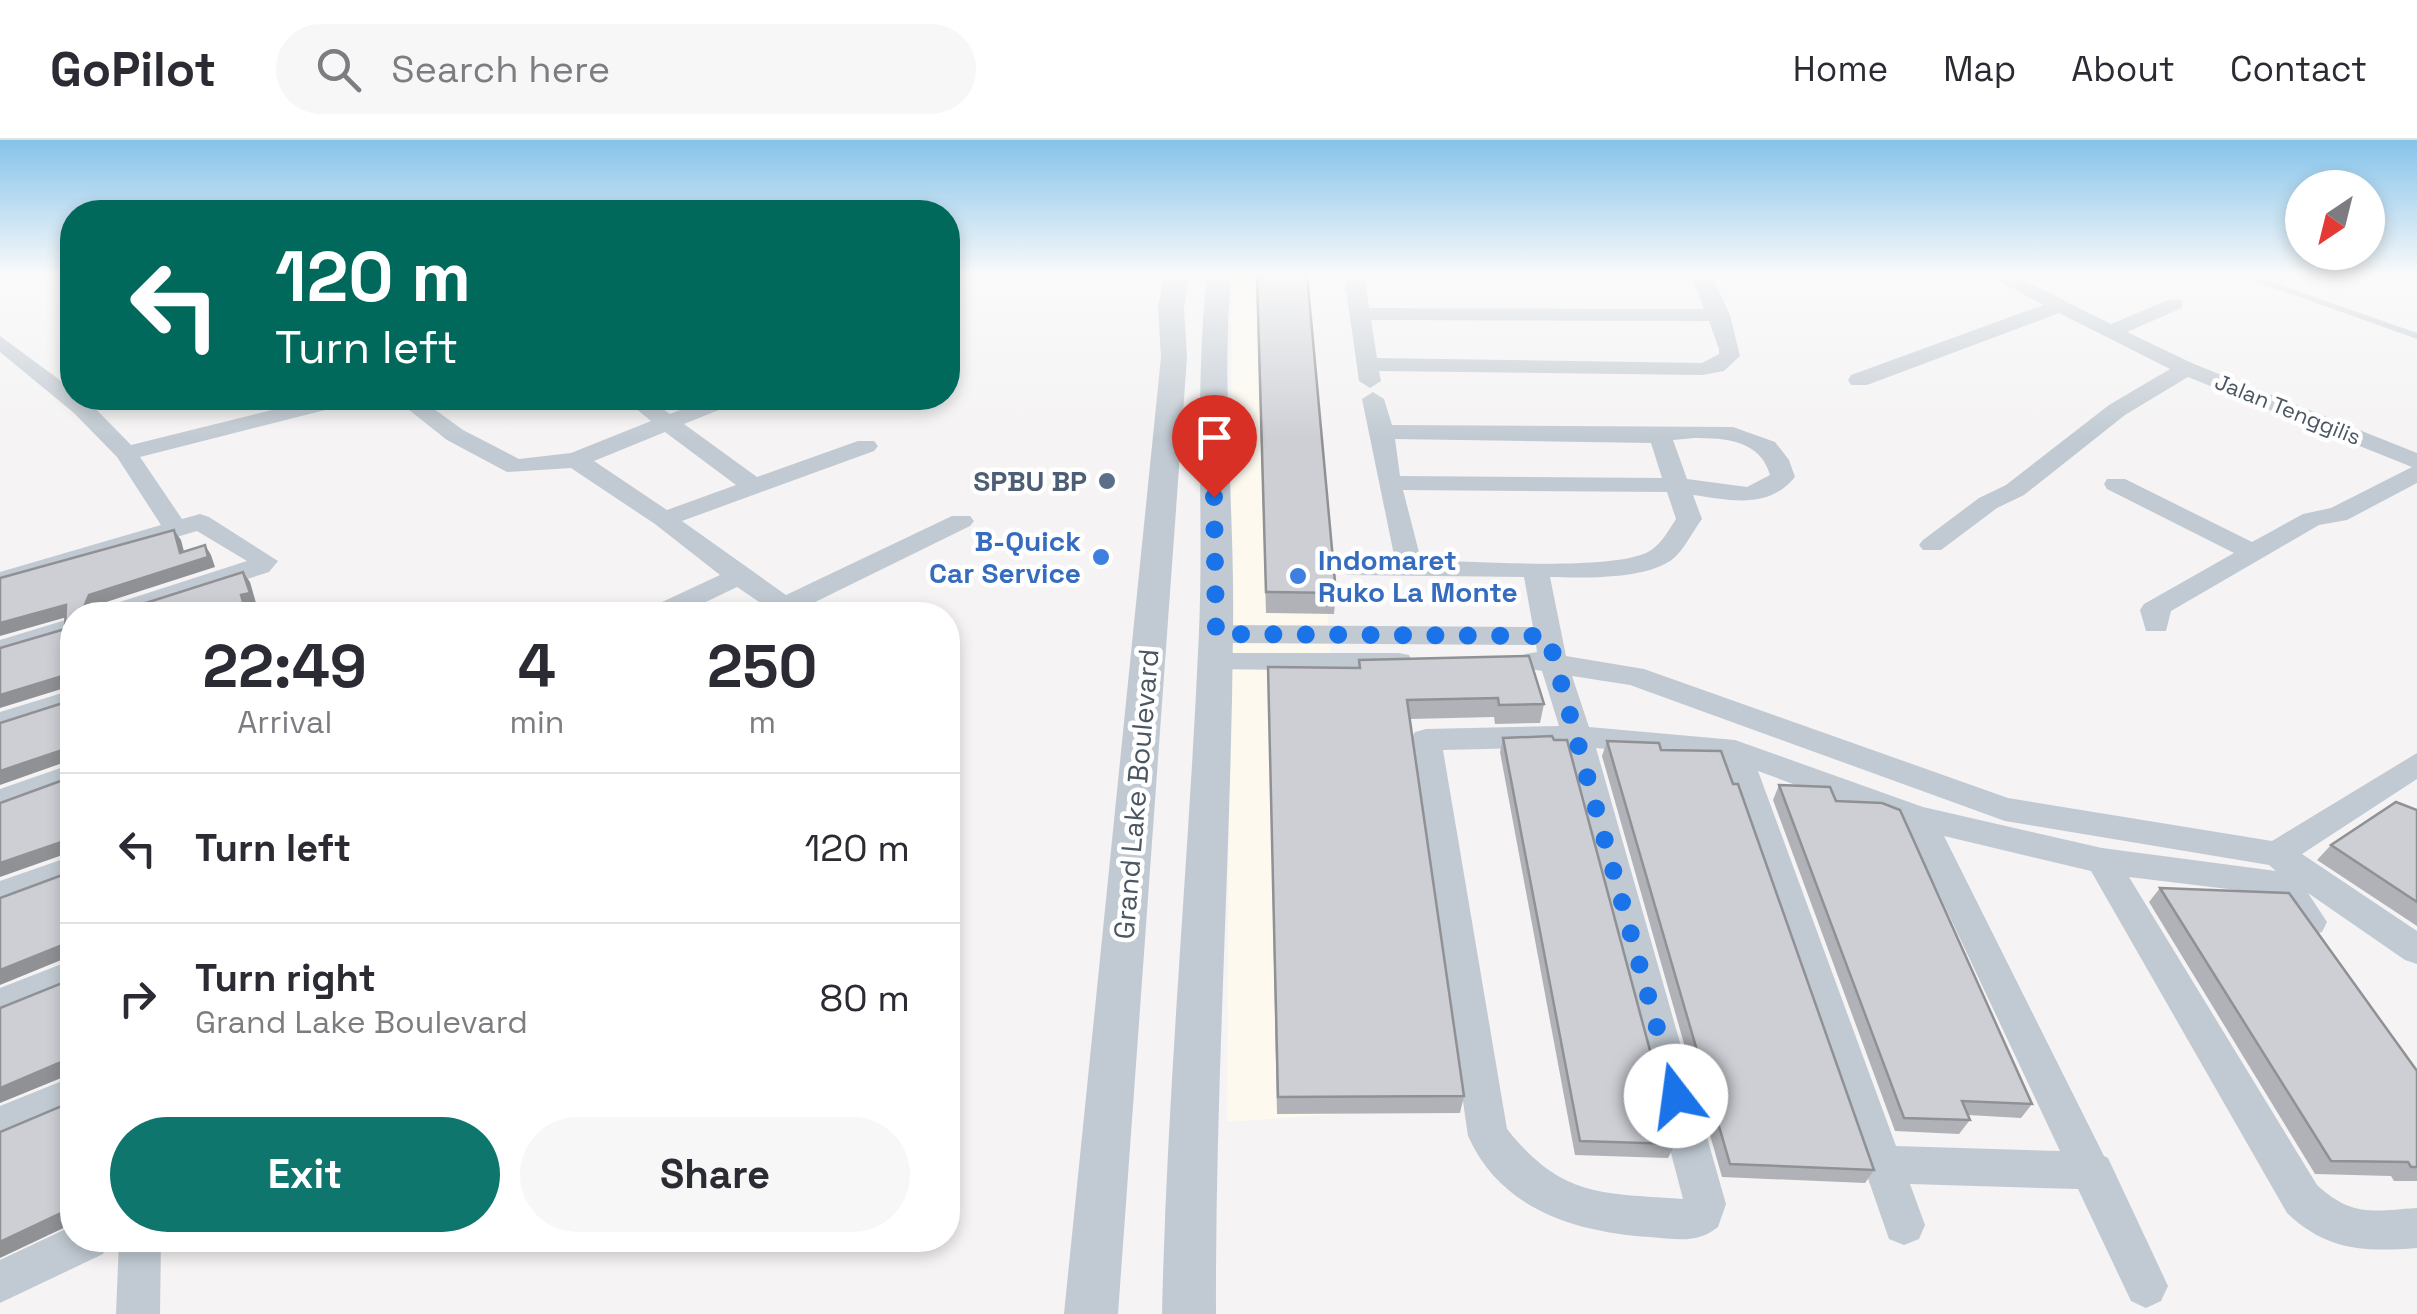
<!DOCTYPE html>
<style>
:root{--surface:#fff;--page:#f7f7f7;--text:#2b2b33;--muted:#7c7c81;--line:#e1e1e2;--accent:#0f766e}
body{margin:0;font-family:"Space Grotesk",sans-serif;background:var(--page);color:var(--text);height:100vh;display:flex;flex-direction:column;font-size:38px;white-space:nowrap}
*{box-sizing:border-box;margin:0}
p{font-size:32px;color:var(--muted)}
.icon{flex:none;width:55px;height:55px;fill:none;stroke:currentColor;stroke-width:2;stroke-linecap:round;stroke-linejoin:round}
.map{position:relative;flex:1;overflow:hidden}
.panel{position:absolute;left:60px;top:462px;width:900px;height:650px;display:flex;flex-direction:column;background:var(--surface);border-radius:40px;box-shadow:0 5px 15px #0003}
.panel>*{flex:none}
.top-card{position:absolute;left:60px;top:60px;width:900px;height:210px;border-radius:40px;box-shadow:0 5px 15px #0003;background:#00695c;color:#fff;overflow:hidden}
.needle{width:65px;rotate:215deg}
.fabs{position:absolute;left:2285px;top:30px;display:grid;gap:20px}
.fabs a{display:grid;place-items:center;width:100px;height:100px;border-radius:50%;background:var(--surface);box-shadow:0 5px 15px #0003;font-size:50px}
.pin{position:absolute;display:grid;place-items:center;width:85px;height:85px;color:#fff;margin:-102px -42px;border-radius:50% 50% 50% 0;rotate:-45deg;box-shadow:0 0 10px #0007}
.pin .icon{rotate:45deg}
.me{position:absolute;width:110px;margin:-55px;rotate:345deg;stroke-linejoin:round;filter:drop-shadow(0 0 8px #0008)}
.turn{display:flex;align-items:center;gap:35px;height:210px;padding:0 50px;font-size:45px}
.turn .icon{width:130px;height:130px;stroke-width:2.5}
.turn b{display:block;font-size:70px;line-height:85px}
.eta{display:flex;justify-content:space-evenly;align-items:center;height:170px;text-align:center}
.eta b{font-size:60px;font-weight:700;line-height:70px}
.button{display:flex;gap:20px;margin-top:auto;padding:20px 50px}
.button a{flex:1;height:115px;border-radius:60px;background:var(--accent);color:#fff;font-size:40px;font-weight:700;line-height:115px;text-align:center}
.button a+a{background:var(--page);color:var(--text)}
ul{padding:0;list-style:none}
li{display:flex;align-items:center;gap:30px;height:150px;padding:0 50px;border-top:2px solid var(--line)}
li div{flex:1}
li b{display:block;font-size:38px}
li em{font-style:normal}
header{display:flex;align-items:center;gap:60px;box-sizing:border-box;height:140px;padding:0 50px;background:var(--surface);border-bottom:2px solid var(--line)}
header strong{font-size:48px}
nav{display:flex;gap:55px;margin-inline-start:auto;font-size:35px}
.search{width:700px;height:90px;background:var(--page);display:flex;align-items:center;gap:25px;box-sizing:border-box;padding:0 35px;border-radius:55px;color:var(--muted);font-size:38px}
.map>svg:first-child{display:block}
.commercial{fill:#fdf9ef}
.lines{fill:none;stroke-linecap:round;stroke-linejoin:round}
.service{fill:#c1cad2;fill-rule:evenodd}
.minor{fill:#c1cad2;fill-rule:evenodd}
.tertiary{fill:#c1cad2;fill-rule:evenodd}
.wall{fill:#b0b2b7}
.shaded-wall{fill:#909195}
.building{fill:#cdcfd5;stroke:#909195;stroke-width:2.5}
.route{stroke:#1a73e8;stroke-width:18;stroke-dasharray:0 32.4}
.service-dot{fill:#5c6f8a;stroke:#fff;stroke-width:4}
.shop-dot{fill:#3f7fe0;stroke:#fff;stroke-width:4}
.labels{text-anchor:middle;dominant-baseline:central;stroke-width:9;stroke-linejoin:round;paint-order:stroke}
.far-street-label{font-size:22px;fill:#4a5661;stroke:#fff}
.service-label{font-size:28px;font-weight:bold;fill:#4e5e75;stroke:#fff;text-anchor:end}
.shop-label{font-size:28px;font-weight:bold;fill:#366cbe;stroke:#fff;text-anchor:end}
.street-label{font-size:28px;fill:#4a5661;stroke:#fff}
</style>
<header>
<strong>GoPilot</strong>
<div class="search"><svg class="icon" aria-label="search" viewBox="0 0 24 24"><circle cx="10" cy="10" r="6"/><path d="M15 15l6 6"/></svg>Search here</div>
<nav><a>Home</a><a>Map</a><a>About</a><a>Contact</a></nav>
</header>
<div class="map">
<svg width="2417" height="1174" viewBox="0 0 2417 1174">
<rect width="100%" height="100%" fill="#f5f3f3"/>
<path class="commercial" d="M1232,135h74l54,838 -133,9z"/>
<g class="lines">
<path class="service" d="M2238,135h14l165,58v6z"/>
<path class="minor" d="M1344,135h20l5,33 335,1 -13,-34h20l19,40 10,41 -16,15 -22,4 -323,-4 2,10 -11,7 -11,-7zM1371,180l338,1 10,28v5l-17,9 -325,-5z
M1988,135h25l98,49 57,-24h14v8l-55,24 67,32 223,89v30l-70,37 -28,5 -148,86 -5,20h-20l-6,-21 4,-6 90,-51 -127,-64 -3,-5 3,-5h18l127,63 51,-28 28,-6 81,-41 -224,-90 -63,38 -101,80 -27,13 -56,42h-18l-4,-5 4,-5 56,-42 27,-13 103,-80 61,-36 -111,-56 -192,72h-16l-3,-5 3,-5 192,-70z
M0,196l72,53v9h11l7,5 41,42 189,-47h36l-3,5 -213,54 42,62 18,-5 9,3 69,44 -9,11 -133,43h-42l4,-6 149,-48 -50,-30 -197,58v-17l161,-47 -44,-68 -43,-44 -74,-61z
M1373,252l11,7 8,26 341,2 42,15 14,18 6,17c-27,33 -65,23 -102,18l9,24c-9,12 -17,29 -28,39 -26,22 -91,20 -124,19l16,79 78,13 364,129 264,43 145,-88v26l-115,75 115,77v33l-12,-4 -97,-67 19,29 -5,10c-29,9 -38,-25 -61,-39l-132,-16 188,308c35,32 55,26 100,23v40c-52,4 -90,3 -130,-35l-196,-342 -147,-35 160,320 4,2 60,128 -7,15 -15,7 -15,-7 -53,-112 -168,-5 15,41 -6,14 -15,6 -15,-6 -166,-478 -127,-13 130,456 -8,23c-21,17 -42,12 -68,10 -74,-5 -149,-27 -182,-101l-57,-396 4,-8 11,-3 133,-3 -17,-55 -17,-3 -4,-7 4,-7 12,-2 -1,-7 -320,-2 -10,-3 -4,-6 4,-6 10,-3 317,2 -9,-50 -176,-2 -13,-8 13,-8 47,1 -33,-161zM1694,298c32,0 66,2 76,37l-23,12 -60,-8 -14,-39zM1395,299l256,4 11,35 -262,-2zM1403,350l264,2 9,27c-8,12 -16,28 -30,34 -41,18 -174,8 -225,7zM1572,536l58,9 375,136 264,44 7,6 -174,-23 -179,-41 -188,-67 -146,-13zM1565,607l118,452c-81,-6 -121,-1 -176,-70l-64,-379zM1758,631l149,55 153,325 -164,-5z
M394,258h25l44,32 56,29 52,-6 80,-32 -28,-23h25l22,16 40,-16h29l-3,5 -52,21 73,53 101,-36h16l4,5 -4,5 -192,70 104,74 166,-79h18l4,5 -4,5 -171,84h-28l-34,-23 -58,28h-36l4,-6 73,-34 -65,-51 -84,-56 -64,4 -60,-32zM665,292l71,53 -69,25 -73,-49z
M72,478v18l-72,23v-19z
M1213,513h186l10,2 4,7 -4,7 -10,2 -196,-2 -4,-7 4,-7z
M72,550v20l-72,23v-21z
M72,624v23l-72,26v-24z
M72,716v26l-72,26v-27z
M72,820v30l-72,29v-31z
M72,937v35l-72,31v-37z
M72,1086v14h37l-6,14 -103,49v-43z
M119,1100h42l-1,74h-44z"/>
<path class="tertiary" d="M1165,135h24l-5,32 3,50 -69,957h-54l97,-957 -3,-50z
M1207,135h24c-10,119 4,237 2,356 -2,228 -18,455 -17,683h-54c5,-228 27,-455 37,-682 5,-120 -5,-238 8,-357z"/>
</g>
<path class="wall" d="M1256,135h51l29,318 -2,21 -68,-1z
M1359,520l185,44 -4,19 -45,1 -1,-7 -84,2 54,377 -4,17 -183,1 -9,-447 90,1z
M1503,598l172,406 -7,14 -93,-3 -75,-403z
M1607,601l54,9 213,420 -9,13 -143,-6 -120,-421z
M1779,645l57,16 196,303 -11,14 -53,-3 2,5 -11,14 -64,-3 -122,-331z
M2417,670v116l-100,-66 14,-15z
M2160,748l257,183v110h-23l-3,-5 -76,-2 -166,-272z"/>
<path class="shaded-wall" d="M174,390l7,10 6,23 -7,-10z
M205,405l6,10 4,12 -118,38 -4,10 -9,-8 5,-12z
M243,432l7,10 6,21 -8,3 3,9h-4l-6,-20z
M66,465l8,10 -74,21v-13z
M62,536l9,10 -71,22v-13z
M62,610l9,10 -71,25v-14z
M61,702l10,10 -71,25v-14z
M60,806l11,10 -71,29v-15z
M59,923l12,11 -71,29v-15z
M72,1068v16l-72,34v-16z"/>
<path class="building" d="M1257,135h50l29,318 -70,-1z
M174,390l6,23 25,-8 3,12 -119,38 -5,12 46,1 113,-36 7,21 -9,2 6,20h-175v593l-72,34v-110l62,-26 3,-39 -6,-4 -59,25v-80l65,-26v-32l-5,-4 -60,24v-72l65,-24 1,-29 -5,-3 -61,21v-60l66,-24 1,-26 -5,-3 -62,21v-48l66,-21 1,-23 -5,-3 -62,19v-47l65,-19 1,-24 -66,18v-45z
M1529,516l15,48 -45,1 -1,-7 -91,2 57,396 -186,1 -10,-430 92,1 -1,-8z
M1552,596l2,4h13l108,404 -95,-3 -77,-403z
M1607,601l52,2 2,7 60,1 12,33h5l136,386 -144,-6z
M1779,645l51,2 6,14 46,2 18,7 132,294 -70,-3 8,19 -66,-2z
M2396,662l21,8v92l-86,-57z
M2160,748l129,5 128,178v96h-6l-3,-5 -77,-1z"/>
<linearGradient id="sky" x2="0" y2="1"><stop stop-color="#85c3ea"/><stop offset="0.45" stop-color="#fafafa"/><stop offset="1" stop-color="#fafafa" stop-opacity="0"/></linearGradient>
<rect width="2417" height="299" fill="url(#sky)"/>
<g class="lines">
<path class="route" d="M1214,357l2,137 332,2 128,460"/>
</g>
<circle class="service-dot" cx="1107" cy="341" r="10"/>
<g class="shop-dot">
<circle cx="1101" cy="417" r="10"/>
<circle cx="1298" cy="436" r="10"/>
</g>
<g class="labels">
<g class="far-street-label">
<text transform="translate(2288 269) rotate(22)">Jalan Tenggilis</text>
</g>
<g class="service-label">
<text x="1087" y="341">SPBU BP</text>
</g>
<g class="shop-label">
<text x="1081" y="401">B-Quick<tspan x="1081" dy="32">Car Service</tspan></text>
<text x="1318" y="420" text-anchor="start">Indomaret<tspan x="1318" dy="32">Ruko La Monte</tspan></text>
</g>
<g class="street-label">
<text transform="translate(1136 654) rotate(-85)">Grand Lake Boulevard</text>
</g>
</g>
</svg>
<div class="fabs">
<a><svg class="needle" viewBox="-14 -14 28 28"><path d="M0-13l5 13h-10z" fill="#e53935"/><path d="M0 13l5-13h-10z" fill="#7c7c81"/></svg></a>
</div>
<div class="pin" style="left:1214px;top:357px;background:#d93025"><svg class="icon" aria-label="arrive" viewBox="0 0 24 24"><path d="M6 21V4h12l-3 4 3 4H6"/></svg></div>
<svg class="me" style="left:1676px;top:956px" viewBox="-20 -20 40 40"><circle r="19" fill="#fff"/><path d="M0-13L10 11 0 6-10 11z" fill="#1a73e8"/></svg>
<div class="top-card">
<div class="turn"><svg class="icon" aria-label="left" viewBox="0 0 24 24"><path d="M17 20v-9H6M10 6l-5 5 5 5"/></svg><div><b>120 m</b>Turn left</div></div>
</div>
<section class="panel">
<div class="eta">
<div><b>22:49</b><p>Arrival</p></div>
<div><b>4</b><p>min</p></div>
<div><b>250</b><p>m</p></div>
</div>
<ul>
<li><svg class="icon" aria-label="left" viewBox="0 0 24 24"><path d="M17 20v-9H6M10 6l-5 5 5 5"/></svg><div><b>Turn left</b></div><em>120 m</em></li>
<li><svg class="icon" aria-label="right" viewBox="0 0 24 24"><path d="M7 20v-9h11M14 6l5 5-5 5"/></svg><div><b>Turn right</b><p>Grand Lake Boulevard</p></div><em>80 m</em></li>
</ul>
<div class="button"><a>Exit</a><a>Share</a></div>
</section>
</div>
